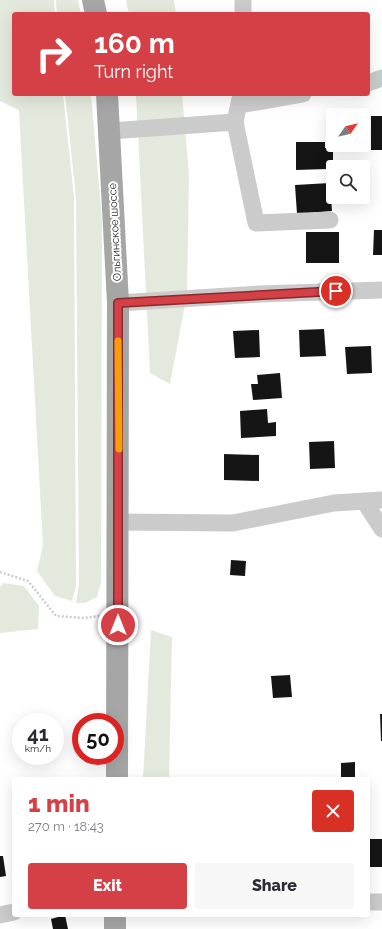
<!DOCTYPE html>
<meta charset="utf-8">
<style>
:root{--surface:#fff;--page:#f7f7f7;--text:#2b2b33;--muted:#7c7c81;--accent:#d44045}
body{margin:0;font-family:Raleway,sans-serif;background:var(--page);color:var(--text);height:100vh;display:flex;flex-direction:column;font-size:15px;white-space:nowrap}
*{box-sizing:border-box;margin:0}
p{font-size:13px;color:var(--muted)}
.icon{flex:none;width:22px;height:22px;fill:none;stroke:currentColor;stroke-width:2;stroke-linecap:round;stroke-linejoin:round}
.map{position:relative;flex:1;overflow:hidden}
.panel{position:absolute;left:12px;top:777px;width:358px;height:140px;display:flex;flex-direction:column;background:var(--surface);border-radius:4px;box-shadow:0 4px 16px #0002}
.panel>*{flex:none}
.banner{position:absolute;left:12px;top:12px;width:358px;height:84px;border-radius:4px;box-shadow:0 4px 16px #0002;background:#d44045;color:#fff;overflow:hidden}
.needle{width:26px;rotate:56deg}
.controls{position:absolute;left:326px;top:108px;display:grid;gap:8px}
.controls a{display:grid;place-items:center;width:44px;height:44px;border-radius:4px;background:var(--surface);box-shadow:0 4px 16px #0002;font-size:20px}
.speed{position:absolute;left:12px;top:713px;display:flex;gap:8px;font-size:20px;font-weight:700;text-align:center}
.speed>*{display:grid;place-content:center;width:52px;height:52px;border-radius:50%;background:var(--surface);box-shadow:0 4px 16px #0002;line-height:1}
.speed small{font-size:10px;font-weight:400}
.speed .limit{border:6px solid #d22;background:#fff;color:#111}
.pin{position:absolute;display:grid;place-items:center;width:34px;height:34px;color:#fff;margin:-17px;border:2px solid #fff;border-radius:50%;box-shadow:0 1px 4px #0007}
.me{position:absolute;width:44px;margin:-22px;rotate:0deg;stroke-linejoin:round;filter:drop-shadow(0 0 3px #0008)}
.turn{display:flex;align-items:center;gap:14px;height:84px;padding:0 16px;font-size:18px}
.turn .icon{width:52px;height:52px;stroke-width:2.5}
.turn b{display:block;font-size:28px;line-height:34px}
.round{display:grid;place-items:center;flex:none;width:42px;height:42px;border-radius:4px;background:var(--page)}
.summary{display:flex;align-items:center;justify-content:space-between;height:68px;padding:0 16px}
h1{font-size:24px;font-weight:800;line-height:30px;color:var(--accent)}
.cta{display:flex;gap:8px;margin-top:auto;padding:8px 16px}
.cta a{flex:1;height:46px;border-radius:4px;background:var(--accent);color:#fff;font-size:16px;font-weight:800;line-height:46px;text-align:center}
.cta a+a{background:var(--page);color:var(--text)}
.map>svg:first-child{display:block}
.green{fill:#e3eadd}
.building{fill:#151515}
.lines{fill:none;stroke-linecap:round;stroke-linejoin:round}
.path{stroke:#cbcbcb;stroke-width:2.5;stroke-dasharray:2 2;stroke-linecap:butt}
.minor{stroke:#cbcbcb;stroke-width:17}
.major{stroke:#a6a6a6;stroke-width:22}
.route-casing{stroke:#8a2a2d;stroke-width:10}
.route{stroke:#d44045;stroke-width:7}
.slow{stroke:#f59e0b;stroke-width:7}
.labels{text-anchor:middle;dominant-baseline:central;stroke-width:4;stroke-linejoin:round;paint-order:stroke}
.street-label{font-size:11px;fill:#2e2e2e;stroke:#fff}
</style>
<div class="map">
<svg width="382" height="929" viewBox="0 0 382 929">
<rect width="100%" height="100%" fill="#fff"/>
<path class="green" d="M0,0h54l1,14h-41v80h49l11,103 2,389 -4,15 -17,-5 -18,-25 6,-25 -24,-436 -19,-9z
M56,0h22l3,14h-24z
M126,0h48l2,14h-47z
M65,94h26l11,126 -1,362 -4,15 -12,6h-9l3,-20 -3,-385z
M136,94h46l7,81 -2,119 -17,90 -20,-11z
M3,583l21,3 15,20 -1,23 -38,4v-46z
M151,630l21,7 -3,142h-26z"/>
<path class="building" d="M371,116h11v34h-11z
M296,142h29v6h8v13h-6v8l-31,1z
M330,183l2,28 -35,3 -2,-29z
M374,230h8v25h-9z
M306,232h33v31h-33z
M324,329l2,27 -26,1 -1,-27z
M259,330l1,27 -25,1 -2,-27z
M371,346l1,27 -25,1 -2,-27z
M280,373l2,25 -29,2 -2,-16h7l-1,-9z
M267,409l1,14 8,-1v14l-35,2 -1,-27z
M334,441l1,27 -25,1 -1,-27z
M224,454l35,1v26l-35,-1z
M231,560l15,1 -1,15 -15,-1z
M290,675l2,22 -19,1 -2,-22z
M380,714h2v27h-1z
M355,762v17h-14v-16z
M369,839h13v28h-12z
M0,856h3l3,20 -6,1z
M65,915l3,14h-15l-2,-10z"/>
<g class="lines">
<path class="path" d="M0,572l28,9 28,35 28,2 16,-2"/>
<path class="minor" d="M243,14v-14
M368,83l14,-5
M241,94l-6,28 21,101 74,-3
M240,105l63,-11
M110,131l125,-9
M118,303l142,-9 122,-4
M364,501l18,28
M119,522l114,1 101,-20 48,-3
M368,902h14
M0,915l14,-3"/>
<path class="major" d="M93,0l3,14
M107,94l11,209 -1,476
M115,929v-14"/>
</g>
<g class="lines">
<g class="route-casing">
<path id="route" d="M118,625v-322l218,-12"/>
</g>
<use href="#route" class="route"/>
<path class="slow" d="M118,341l1,108"/>
</g>
<g class="labels">
<g class="street-label">
<text transform="translate(115 232) rotate(-93)">Ольгинское шоссе</text>
</g>
</g>
</svg>
<div class="controls">
<a><svg class="needle" viewBox="-14 -14 28 28"><path d="M0-13l5 13h-10z" fill="#e53935"/><path d="M0 13l5-13h-10z" fill="#7c7c81"/></svg></a>
<a><svg class="icon" aria-label="search" viewBox="0 0 24 24"><circle cx="10" cy="10" r="6"/><path d="M15 15l6 6"/></svg></a>
</div>
<div class="speed"><div>41<small>km/h</small></div><div class="limit">50</div></div>
<div class="pin" style="left:336px;top:291px;background:#d93025"><svg class="icon" aria-label="arrive" viewBox="0 0 24 24"><path d="M6 21V4h12l-3 4 3 4H6"/></svg></div>
<svg class="me" style="left:118px;top:625px" viewBox="-20 -20 40 40"><circle r="17" fill="#d44045" stroke="#fff" stroke-width="3"/><path d="M0-11L8 9 0 5-8 9z" fill="#fff"/></svg>
<div class="banner">
<div class="turn"><svg class="icon" aria-label="right" viewBox="0 0 24 24"><path d="M7 20v-9h11M14 6l5 5-5 5"/></svg><div><b>160 m</b>Turn right</div></div>
</div>
<section class="panel">
<div class="summary"><div><h1>1 min</h1><p>270 m · 18:43</p></div><a class="round" style="background:#d93025;color:#fff"><svg class="icon" aria-label="close" viewBox="0 0 24 24"><path d="M6 6l12 12M18 6L6 18"/></svg></a></div>
<div class="cta"><a>Exit</a><a>Share</a></div>
</section>
</div>
